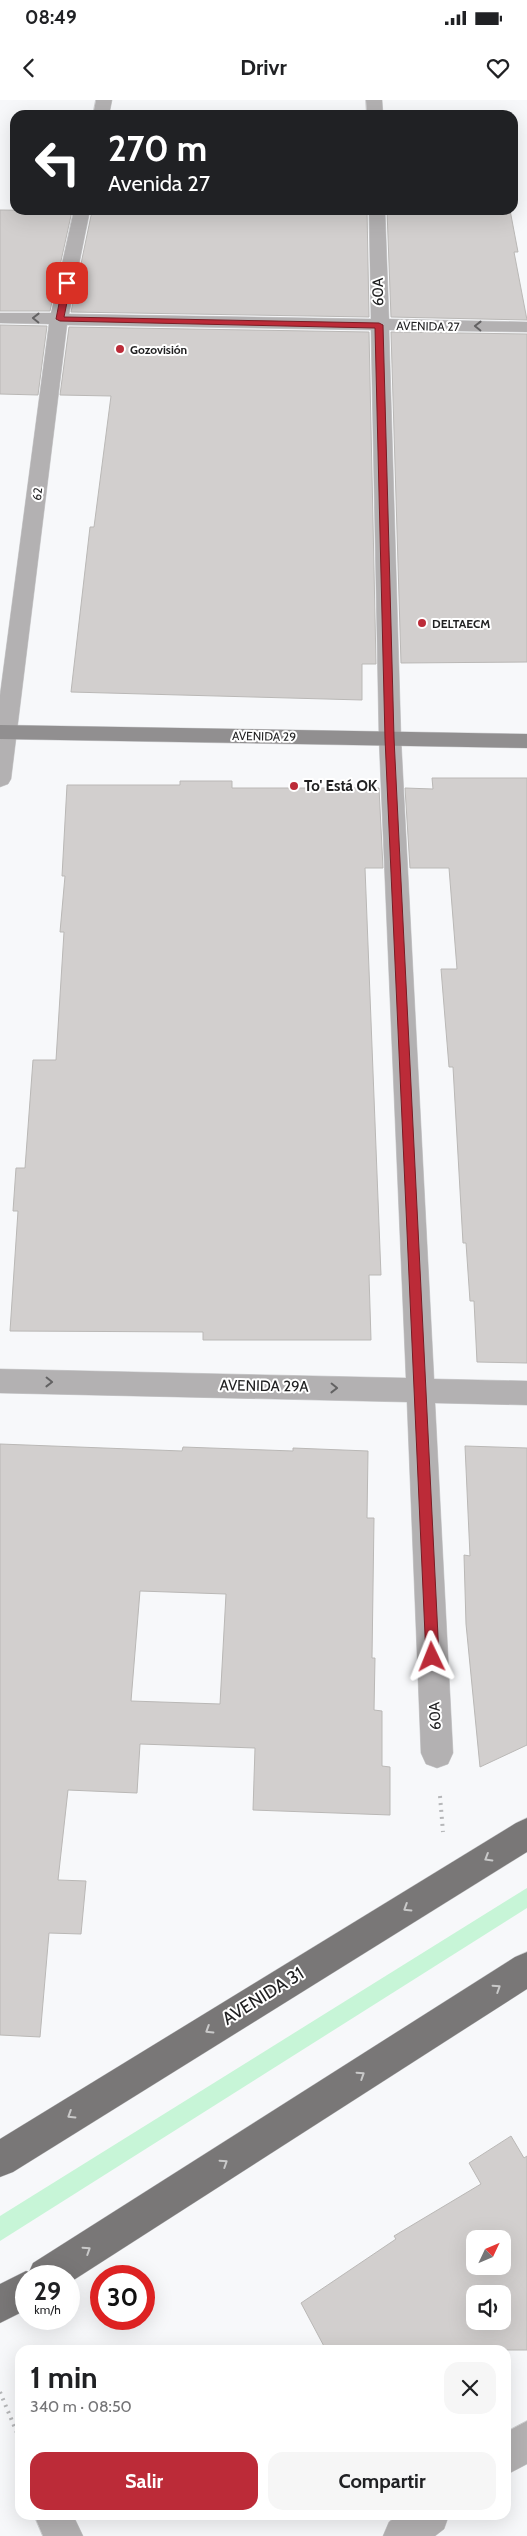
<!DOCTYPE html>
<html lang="es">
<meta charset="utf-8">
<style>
:root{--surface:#fff;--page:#f6f6f6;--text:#202124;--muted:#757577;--accent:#bc2b38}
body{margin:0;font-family:Cabin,sans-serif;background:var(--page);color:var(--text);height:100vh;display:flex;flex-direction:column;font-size:19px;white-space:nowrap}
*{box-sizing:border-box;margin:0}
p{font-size:16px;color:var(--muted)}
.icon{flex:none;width:28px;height:28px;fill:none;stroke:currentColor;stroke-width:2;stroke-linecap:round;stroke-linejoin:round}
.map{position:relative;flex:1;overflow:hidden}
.panel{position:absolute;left:15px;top:2245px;width:496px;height:175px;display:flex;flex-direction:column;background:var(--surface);border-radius:15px;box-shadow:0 5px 20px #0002}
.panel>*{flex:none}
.guide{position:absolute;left:10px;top:10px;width:508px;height:105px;border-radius:15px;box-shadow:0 5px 20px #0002;background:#202124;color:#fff;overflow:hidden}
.needle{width:32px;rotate:46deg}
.fabs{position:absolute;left:466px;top:2130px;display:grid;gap:10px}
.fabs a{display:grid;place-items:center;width:45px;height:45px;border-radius:10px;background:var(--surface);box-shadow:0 5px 20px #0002;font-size:25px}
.speed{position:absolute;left:15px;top:2165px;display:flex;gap:10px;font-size:25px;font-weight:700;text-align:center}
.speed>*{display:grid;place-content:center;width:65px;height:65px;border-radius:50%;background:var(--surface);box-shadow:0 5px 20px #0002;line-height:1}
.speed small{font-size:12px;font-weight:400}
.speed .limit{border:8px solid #d22;background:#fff;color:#111}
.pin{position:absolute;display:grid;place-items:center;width:42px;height:42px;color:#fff;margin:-21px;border-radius:10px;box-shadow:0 2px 8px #0006}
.me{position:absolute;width:55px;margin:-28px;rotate:358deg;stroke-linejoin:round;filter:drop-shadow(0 0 4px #0008)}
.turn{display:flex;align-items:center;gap:18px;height:105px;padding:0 15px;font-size:22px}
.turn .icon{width:65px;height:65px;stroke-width:2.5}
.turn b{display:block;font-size:35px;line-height:42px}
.round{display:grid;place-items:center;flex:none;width:52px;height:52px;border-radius:15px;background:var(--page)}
.headline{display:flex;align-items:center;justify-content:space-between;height:85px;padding:0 15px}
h1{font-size:30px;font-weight:700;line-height:38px}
.button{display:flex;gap:10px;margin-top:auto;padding:10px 15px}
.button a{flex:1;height:58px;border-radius:15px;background:var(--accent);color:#fff;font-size:20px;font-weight:700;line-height:58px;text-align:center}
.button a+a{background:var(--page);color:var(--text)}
.status{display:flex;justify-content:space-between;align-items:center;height:35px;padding:0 25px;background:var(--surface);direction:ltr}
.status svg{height:14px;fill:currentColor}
header{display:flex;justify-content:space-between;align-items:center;height:65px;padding:0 15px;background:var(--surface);font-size:22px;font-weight:700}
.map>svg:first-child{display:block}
.green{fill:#c7f5d7}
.building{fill:#d2cfce;stroke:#bab8b6;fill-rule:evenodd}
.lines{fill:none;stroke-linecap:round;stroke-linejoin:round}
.street-casing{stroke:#d0d1d3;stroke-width:1}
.secondary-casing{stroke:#d0d1d3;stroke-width:1}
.primary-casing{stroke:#d0d1d3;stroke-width:1}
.path{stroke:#b6b7b9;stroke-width:4;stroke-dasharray:2 5;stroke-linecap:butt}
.street{fill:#b3b1b2;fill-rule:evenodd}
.secondary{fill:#918f90;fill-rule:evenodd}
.primary{fill:#797777;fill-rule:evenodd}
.oneway{stroke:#636263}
.oneway2{stroke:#c9c9c9}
.route{fill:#bc2b38;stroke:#7a1c24}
.poi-dot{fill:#bc2b38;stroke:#fff;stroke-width:2}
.labels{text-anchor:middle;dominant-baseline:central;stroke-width:4;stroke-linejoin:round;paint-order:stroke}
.far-street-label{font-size:12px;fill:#212122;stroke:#fff}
.far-poi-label{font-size:12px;font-weight:bold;fill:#212122;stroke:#fff;text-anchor:start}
.street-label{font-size:15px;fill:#212122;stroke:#fff}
.poi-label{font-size:15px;font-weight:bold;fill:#212122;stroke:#fff;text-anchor:start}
.near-street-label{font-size:18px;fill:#212122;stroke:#fff}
</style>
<div class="status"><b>08:49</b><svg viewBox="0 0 49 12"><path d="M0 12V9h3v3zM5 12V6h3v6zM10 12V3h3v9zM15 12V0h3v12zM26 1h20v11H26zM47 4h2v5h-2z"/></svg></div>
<header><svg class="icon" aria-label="back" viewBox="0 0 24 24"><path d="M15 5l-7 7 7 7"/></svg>Drivr<svg class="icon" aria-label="heart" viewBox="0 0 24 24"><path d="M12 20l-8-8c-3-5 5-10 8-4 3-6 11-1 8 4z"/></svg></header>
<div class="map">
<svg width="527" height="2436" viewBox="0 0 527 2436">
<rect width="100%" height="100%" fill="#f7f8fa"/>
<path class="green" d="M527,1788v20l-527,333v-25z"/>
<path class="building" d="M0,110l72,1 -22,100h-50z
M246,110h121l2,107 -298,-5 21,-101 154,2z
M387,110h123l8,42h-4l13,68 -136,-3z
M0,225l47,1 -9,69 -38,-1z
M69,227l300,5 7,332h-14v36l-291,-8 19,-165h4l17,-131 -51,-1z
M391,232l136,2v328l-126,1z
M432,678h95v585l-50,-1 -3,-61h-4l-4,-58h-3l-10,-176h-4l-8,-98h16l-8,-101h-39l-5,-80 28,1z
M180,681h52v7h147l4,80h-18l16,407h-12l2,65h-168v-8l-193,-1 8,-120h-5l3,-43h9l8,-108h23l8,-128h-4l5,-56h-3l5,-91h113z
M0,1344l182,7 1,-4 110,4v-3l75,3 -1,67h7l-2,140h3l-1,52 8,1v55l8,1v48l-137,-5 2,-62 -115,-4 -3,49 -69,-3 -10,90 28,1 -5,53 -32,-1 -9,104 -40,-2zM140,1491l86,3 -6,110 -89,-3z
M465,1346l62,2v297l-47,22 -14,-143 -2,-69 6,1z
M511,2036l13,22 3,-2v194h-201l-25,-47 95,-64 -2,-3 87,-52 -12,-21zM475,2139h27v27h-27zM475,2194h27v27h-27z"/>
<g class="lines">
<g class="street-casing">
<path id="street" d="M96,0h16l-3,15h-16z
M366,0h16l1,15h-16z
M74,110h16l-21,104 302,5 -2,-109h16l4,109 138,3v10l-138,-2 12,408 33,641 93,2v24l-92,-2 18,350 -5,11 -11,4 -11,-4 -5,-11 -14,-351 -407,-9v-24l406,9 -27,-640 -8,-408 -304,-5 -56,454 -3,5 -8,3v-92l49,-371 -49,-1v-10h51z
M527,2321v43l-21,11v-43z
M34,2415h39l10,21h-40z
M398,2415h51l-5,14 -9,7h-52l6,-14z"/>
</g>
<g class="secondary-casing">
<path id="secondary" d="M0,625l527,9v14l-527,-9z"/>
</g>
<g class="primary-casing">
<path id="primary" d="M527,1718v34l-514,320 -13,5v-38l516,-316z
M527,1852v37l-458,294v-7h-43v34l-26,13v-39l26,-13 3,1 4,-9 482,-306z"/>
</g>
<path class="path" d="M440,1696l3,36
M0,2292l20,48"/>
<use href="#street" class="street"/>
<use href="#secondary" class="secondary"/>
<use href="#primary" class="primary"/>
</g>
<defs><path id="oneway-chevron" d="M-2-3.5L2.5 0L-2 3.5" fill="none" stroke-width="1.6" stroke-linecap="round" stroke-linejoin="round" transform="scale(1.25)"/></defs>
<g class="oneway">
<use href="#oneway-chevron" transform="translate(36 218) rotate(-179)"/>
<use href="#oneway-chevron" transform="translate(478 226) rotate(-179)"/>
<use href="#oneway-chevron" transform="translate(49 1282) rotate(1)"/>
<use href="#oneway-chevron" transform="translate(334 1288) rotate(1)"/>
</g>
<g class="oneway2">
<use href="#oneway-chevron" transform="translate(488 1758) rotate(149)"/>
<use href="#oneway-chevron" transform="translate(407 1808) rotate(148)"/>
<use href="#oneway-chevron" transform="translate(497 1888) rotate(-33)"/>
<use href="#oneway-chevron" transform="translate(209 1930) rotate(148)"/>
<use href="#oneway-chevron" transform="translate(361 1975) rotate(-33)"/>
<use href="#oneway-chevron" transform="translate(71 2015) rotate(148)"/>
<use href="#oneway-chevron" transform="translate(224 2063) rotate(-33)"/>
<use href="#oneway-chevron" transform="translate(87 2150) rotate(-33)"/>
</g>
<path class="route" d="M67,180l4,3 -7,34 315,6 4,2 11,413 45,919 -2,4 -5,2 -4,-2 -2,-4 -41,-919 -10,-410 -315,-7 -4,-2 7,-36z"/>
<g class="poi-dot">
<circle cx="120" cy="249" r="5"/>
<circle cx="422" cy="523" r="5"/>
<circle cx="294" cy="686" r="5"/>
</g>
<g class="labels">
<g class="far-street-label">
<text transform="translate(428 226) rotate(1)">AVENIDA 27</text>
<text transform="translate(37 394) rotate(-83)">62</text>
<text transform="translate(264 636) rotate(1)">AVENIDA 29</text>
</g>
<g class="far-poi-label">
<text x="130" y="249">Gozovisión</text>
<text x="432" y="523">DELTAECM</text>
</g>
<g class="street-label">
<text transform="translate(378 192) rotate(-91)">60A</text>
<text transform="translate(264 1286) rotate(1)">AVENIDA 29A</text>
<text transform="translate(435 1616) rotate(-93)">60A</text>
</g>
<g class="poi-label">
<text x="304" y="686">To' Está OK</text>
</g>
<g class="near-street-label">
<text transform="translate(263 1896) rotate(-32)">AVENIDA 31</text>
</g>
</g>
</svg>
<div class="fabs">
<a><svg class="needle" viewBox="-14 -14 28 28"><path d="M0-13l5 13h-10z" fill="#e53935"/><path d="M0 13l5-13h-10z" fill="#757577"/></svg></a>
<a><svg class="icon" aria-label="sound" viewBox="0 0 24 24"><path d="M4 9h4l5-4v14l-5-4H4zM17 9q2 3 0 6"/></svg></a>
</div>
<div class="speed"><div>29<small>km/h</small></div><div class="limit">30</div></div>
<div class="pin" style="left:67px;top:183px;background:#d93025"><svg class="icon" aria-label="arrive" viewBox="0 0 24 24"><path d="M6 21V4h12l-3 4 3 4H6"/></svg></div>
<svg class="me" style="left:432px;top:1557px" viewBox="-20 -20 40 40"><path d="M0-17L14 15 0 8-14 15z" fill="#bc2b38" stroke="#fff" stroke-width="4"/></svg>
<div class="guide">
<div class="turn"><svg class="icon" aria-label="left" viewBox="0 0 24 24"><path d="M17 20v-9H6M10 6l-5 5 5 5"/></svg><div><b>270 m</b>Avenida 27</div></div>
</div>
<section class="panel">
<div class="headline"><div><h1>1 min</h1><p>340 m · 08:50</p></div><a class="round"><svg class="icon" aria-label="close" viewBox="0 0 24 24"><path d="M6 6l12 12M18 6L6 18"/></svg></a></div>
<div class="button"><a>Salir</a><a>Compartir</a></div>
</section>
</div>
